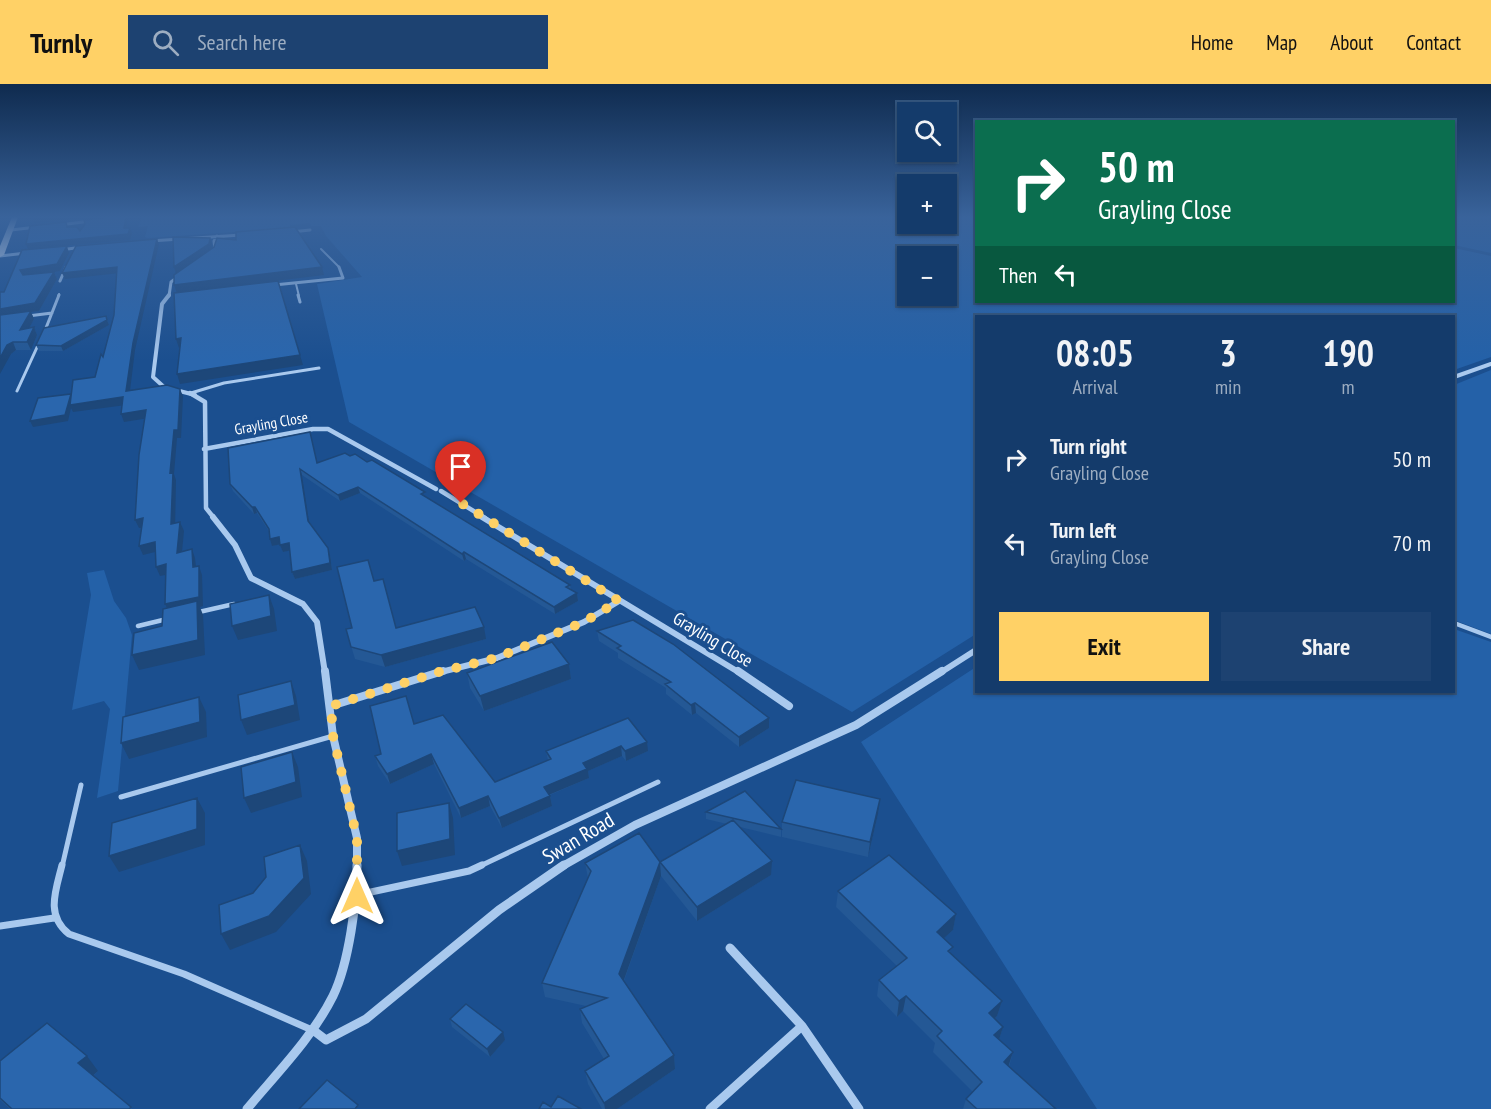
<!DOCTYPE html>
<meta charset="utf-8">
<style>
:root{--surface:#143b6b;--page:#1d4271;--text:#f1f3f6;--muted:#9dadc1;--line:#33557e;--accent:#ffd166}
body{margin:0;font-family:"PT Sans Narrow",sans-serif;background:var(--page);color:var(--text);height:100vh;display:flex;flex-direction:column;font-size:22px;white-space:nowrap}
*{box-sizing:border-box;margin:0}
p{font-size:20px;color:var(--muted)}
.icon{flex:none;width:33px;height:33px;fill:none;stroke:currentColor;stroke-width:2;stroke-linecap:round;stroke-linejoin:round}
.map{position:relative;flex:1;overflow:hidden}
.side{position:absolute;left:975px;top:231px;width:480px;height:378px;display:flex;flex-direction:column;background:var(--surface);border-radius:0px;box-shadow:0 2px 4px #0004,0 0 0 2px var(--line)}
.side>*{flex:none}
.top-card{position:absolute;left:975px;top:36px;width:480px;height:183px;border-radius:0px;box-shadow:0 2px 4px #0004,0 0 0 2px var(--line);background:#0b6e4f;color:#fff;overflow:hidden}
.controls{position:absolute;left:897px;top:18px;display:grid;gap:12px}
.controls a{display:grid;place-items:center;width:60px;height:60px;border-radius:0px;background:var(--surface);box-shadow:0 2px 4px #0004,0 0 0 2px var(--line);font-size:30px}
.pin{position:absolute;display:grid;place-items:center;width:51px;height:51px;color:#fff;margin:-62px -26px;border-radius:50% 50% 50% 0;rotate:-45deg;box-shadow:0 0 6px #0007}
.pin .icon{rotate:45deg}
.me{position:absolute;width:66px;margin:-33px;rotate:0deg;stroke-linejoin:round;filter:drop-shadow(0 0 4px #0008)}
.turn{display:flex;align-items:center;gap:21px;height:126px;padding:0 24px;font-size:27px}
.turn .icon{width:78px;height:78px;stroke-width:2.5}
.turn b{display:block;font-size:42px;line-height:51px}
.then{display:flex;align-items:center;height:57px;padding:0 24px;background:#0003;gap:12px;font-size:22px}
.eta{display:flex;justify-content:space-evenly;align-items:center;height:102px;text-align:center}
.eta b{font-size:36px;font-weight:700;line-height:42px}
.action{display:flex;gap:12px;margin-top:auto;padding:12px 24px}
.action a{flex:1;height:69px;border-radius:0px;background:var(--accent);color:#111;font-size:24px;font-weight:700;line-height:69px;text-align:center}
.action a+a{background:var(--page);color:var(--text)}
ul{padding:0;list-style:none}
li{display:flex;align-items:center;gap:18px;height:84px;padding:0 24px}
li div{flex:1}
li b{display:block;font-size:22px}
li em{font-style:normal}
header{display:flex;align-items:center;gap:36px;box-sizing:border-box;height:84px;padding:0 30px;background:var(--accent);color:#111}
header strong{font-size:28px}
nav{display:flex;gap:33px;margin-inline-start:auto;font-size:21px}
.search{width:420px;height:54px;background:var(--page);display:flex;align-items:center;gap:15px;box-sizing:border-box;padding:0 21px;border-radius:0px;color:var(--muted);font-size:22px}
.map>svg:first-child{display:block}
.green{fill:#2461a8;fill-rule:evenodd}
.lines{fill:none;stroke-linecap:round;stroke-linejoin:round}
.service-far4{stroke:#a9c9ee;stroke-width:2}
.service-far3{stroke:#a9c9ee;stroke-width:3}
.service-far2{stroke:#a9c9ee;stroke-width:4.5}
.service-far1{stroke:#a9c9ee;stroke-width:5}
.service{stroke:#a9c9ee;stroke-width:7}
.minor-far5{stroke:#a9c9ee;stroke-width:3}
.minor-far4{stroke:#a9c9ee;stroke-width:4}
.minor-far3{stroke:#a9c9ee;stroke-width:4.5}
.minor-far2{stroke:#a9c9ee;stroke-width:6}
.minor-far1{stroke:#a9c9ee;stroke-width:8}
.minor{stroke:#a9c9ee;stroke-width:9}
.primary{fill:#f0f6ff;fill-rule:evenodd}
.wall{fill:#245895}
.shaded-wall{fill:#1d4779}
.building{fill:#2a66ad;stroke:#1d4779;stroke-width:1.5}
.route{stroke:#ffd166;stroke-width:10;stroke-dasharray:0 18}
.labels{text-anchor:middle;dominant-baseline:central;stroke-width:6;stroke-linejoin:round;paint-order:stroke}
.far-street-label{font-size:15px;fill:#fff;stroke:#1b4f8f}
.street-label{font-size:18px;fill:#fff;stroke:#1b4f8f}
.near-street-label{font-size:21px;fill:#fff;stroke:#1b4f8f}
</style>
<header>
<strong>Turnly</strong>
<div class="search"><svg class="icon" aria-label="search" viewBox="0 0 24 24"><circle cx="10" cy="10" r="6"/><path d="M15 15l6 6"/></svg>Search here</div>
<nav><a>Home</a><a>Map</a><a>About</a><a>Contact</a></nav>
</header>
<div class="map">
<svg width="1491" height="1025" viewBox="0 0 1491 1025">
<rect width="100%" height="100%" fill="#1b4f8f"/>
<path class="green" d="M142,133h765l1,7h38l1,-7h29v85h478v-54l37,8v101l-37,13v-54h-478v318l-124,78 -503,-290 -32,-138 45,-7 -36,-41 -5,-10h-10l-2,-3 -19,2v3l-142,10 -3,-1 3,-11 -10,1zM908,172h38v40h-38z
M1454,133h37v36l-37,-8z
M1491,286v264l-37,-14v-235z
M104,486l10,31 12,17 6,17 -14,156 -21,7 13,-89 -6,-8 -32,9 19,-115 -4,-22z
M1454,545l37,13v467h-394l-236,-367 115,-75v25h478z"/>
<g class="lines">
<path class="service-far4" d="M321,165l18,18
M296,200l3,12
M58,212l1,-2"/>
<path class="service-far3" d="M298,211l2,7
M28,232l24,-3
M44,249l15,-38
M17,307l22,-48
M191,309l33,-10 95,-15"/>
<path class="service-far2" d="M199,528l35,-8
M1454,539l37,14
M138,542l29,-7"/>
<path class="service-far1" d="M121,713l212,-61
M62,783l19,-82
M478,783l180,-85"/>
<path class="service" d="M62,781c-6,25 -17,50 7,69l115,40 128,56
M357,811l112,-24 13,-6
M0,842l54,-8"/>
<path class="minor-far5" d="M59,141l32,-4
M11,146l26,-3
M291,148l19,-2
M150,157l91,-6
M215,165l-1,-8 3,-5
M60,166l23,-3
M0,172l26,-3
M60,197l6,-14
M274,201l69,-7 -4,-11
M169,212l2,-14 8,-6"/>
<path class="minor-far4" d="M169,211l-7,9 -9,73 11,10 31,8
M1454,293l37,-13"/>
<path class="minor-far3" d="M190,309l15,9 1,106 8,10
M204,365l109,-20h15l108,60
M441,407l44,27"/>
<path class="minor-far2" d="M213,433l22,28 16,33 52,26 14,18 8,51
M482,433l258,156
M437,589l60,-15 87,-36 35,-21
M940,589l36,-23"/>
<path class="minor-far1" d="M325,587l8,65 24,102v29
M738,587l51,35
M331,622l112,-35
M561,783l74,-42 221,-100 86,-54"/>
<path class="minor" d="M730,864l72,78 57,83
M313,946l13,10 40,-21 133,-109 65,-45
M247,1025c30,-36 65,-71 86,-113 16,-33 24,-95 24,-131
M710,1025l92,-83"/>
<path class="primary" d="M12,133h6l-14,38 -4,2v-11z"/>
</g>
<path class="wall" d="M69,169l-9,18 -6,1 3,7 -18,32 -8,1 3,7 -5,9 5,-1 3,8 -6,15h-15l-5,4 -7,-62z
M106,232l3,9 -46,26h-24l-3,-6z
M310,348l7,31 109,35 144,87 1,5 6,3 1,8 -23,13 -89,-55 -2,2 -104,-68 -20,8 -38,-26 7,48 19,25 2,7 2,15 -37,9 -3,-7 -2,-22 -7,2 -3,-8 -8,2 -2,-13 -13,-20 -3,1 -21,-23 -3,-7z
M374,497l22,47 90,11 -101,28 -30,-8 -9,-30 6,-1z
M597,547l172,87v10l-30,19 -43,-34 -4,2 -26,-21v-6l-48,-30v-5l-19,-12z
M569,580l2,15 -87,32 -14,-23 -3,-15z
M628,634l20,33 -22,10 -4,-5 -34,15 1,7 -39,17 2,11 -50,22 -12,-22 -29,12 -27,-54 -44,20 -12,-18 -3,-10 6,-2 33,-30 81,58 53,-22 -2,-9z
M880,715l-2,15 -10,43 -86,-20v-15z
M706,728l75,17v8l-41,-10 31,48 -74,46 -36,-45 -37,105 50,74 1,14 -58,40h-15l-14,-25 -3,-13 19,-12 -22,-36 -2,-14 6,-3 -41,-9 -3,-14 46,-105 -3,-15 75,-1 67,-38 -21,-5z
M838,807l118,23 -3,16 -10,9 8,15 51,47 -5,15 -2,3 8,8 -4,13 14,12 -4,15 47,42h-93l3,-10 7,-7 -40,-40 2,-9 -32,-32 -6,6 -20,-21 2,-16 18,-14 -61,-59z
M450,935l55,21 -15,17 -38,-30z
M0,977l98,10 -5,5 39,33h-122l-10,-9z"/>
<path class="shaded-wall" d="M43,133h46l-54,6 -2,-5z
M126,133h2l-2,16 -2,-5z
M130,144l2,5 -2,7 -102,9 -2,-5z
M210,154l2,6 -1,6 -35,24 -2,-7z
M157,155l2,5 -24,106 -6,49 -3,-8 7,-48z
M67,162l2,7 -9,18 -6,1 3,7 -18,32 -8,1 3,7 -10,19 -24,-20v-9l23,-32 -3,-7z
M117,183l3,6 -55,6 -3,-6z
M322,183l2,8 -147,18 -3,-8z
M107,236l2,5 -46,26 -2,-5z
M34,243l3,8 -6,15 -4,-8z
M181,254l3,9 -5,1 -3,-9z
M13,258l3,8 -5,4 -11,20v-16l7,-13z
M300,271l3,10 -123,19 -3,-10z
M180,305l3,7 -2,42h-4l-3,36 2,6 -1,52 -4,-8 -1,-51 4,-43z
M71,310l52,3 3,8 -53,7 -2,-4 -3,13 -35,6 -3,-6z
M146,326l3,8 -25,4 -3,-8z
M300,385l2,6 8,53 -2,-7z
M358,403l2,6 -20,8 -2,-6z
M252,423h3l2,6 -3,1z
M143,434l4,9 -8,1 -4,-8z
M180,438l4,9 -3,31 -4,-9z
M279,453l3,7 -10,2 -2,-7z
M155,458l4,9 -16,4 -4,-9z
M289,459l3,7 -9,2 -3,-7z
M328,464l2,7 2,15 -37,9 -3,-7z
M192,465l3,9 2,18 -4,-9z
M464,468l2,7 -2,2 -2,-7z
M166,480l4,10 -10,2 -4,-9z
M199,482l3,9 1,31 -3,1 3,8 2,40 -66,15 -7,-15 66,-48 -28,7 -5,-10z
M577,509l1,8 -23,13 -1,-7z
M269,511l5,14 3,22 -39,9 -6,-14z
M484,543l2,12 -101,28 -4,-12z
M569,580l2,15 -87,32 -4,-15z
M291,597l5,15 4,24 -53,15 -6,-15z
M199,613l7,15 1,25 -78,22 -8,-16z
M695,619l1,10 -4,2 -1,-10z
M769,634v10l-30,19v-10z
M647,658l1,9 -22,10 -1,-10z
M621,662l1,10 -34,15 1,7 -43,18 -2,-9 39,-24z
M292,668l6,15 4,30 -51,16 -7,-15z
M431,670l3,10 -44,20 -3,-10z
M488,712l2,10 -29,12 -2,-10z
M550,712l2,10 -50,22 -3,-10z
M197,714l8,15v32l-86,27 -10,-16z
M880,715l-2,15 -10,43 2,-15z
M449,719l4,15 2,37 -53,11 -5,-15z
M300,761l7,16 4,33 -35,38 -46,18 -9,-16z
M772,777l-1,14 -74,46v-14z
M660,778l1,14 -40,112 -2,-14z
M956,830l-3,16 -20,18 4,-16z
M906,912l-3,15 -6,6 2,-16z
M1002,917l-5,15 -13,13 5,-16z
M1003,943l-5,16 -4,-8z
M503,948l2,8 -15,17 -3,-8z
M1013,968l-5,15 -4,-5z
M674,971l1,14 -58,40h-12l-1,-6z
M87,972l11,15 -8,7 -12,-15z"/>
<path class="building" d="M109,133h17l-2,11h6l-2,6 -102,10 4,-18 36,-4 1,5h10l3,4 5,-7 -1,-4z
M295,143l27,40 -148,18v-10l40,-28 3,-9 19,2v-8z
M173,153l37,1 -1,6 -35,23z
M157,155l-24,104 -7,48 41,-6 13,4 -2,41h-4l-4,43 3,-1 -2,52 9,-2 -3,31 15,-4 1,18 6,-1v31l-34,7 1,-40 -10,3 -1,-25 -16,4 4,-28 -8,2 4,-65 7,-45 -25,4 2,-17 -53,8 3,-25 22,-3 6,-23 2,3 11,-42 3,-48 -55,6 14,-27z
M67,162l-10,18 -37,6 3,5 31,-3 -19,31 -35,6v-17h4l18,-42z
M278,197l22,74 -123,19 4,-36 -5,1 -2,-46z
M31,227l-11,19 14,-3 -7,15h-14l-6,3 -7,13v-43z
M106,232l1,4 -46,26 -25,-1 8,-17z
M71,310l-6,21 -35,6 8,-23z
M310,348l7,31 28,-10 5,3 5,-2 12,8 5,-2 53,32 -4,2 149,91 -4,2 11,6 -23,14 -90,-55 -2,2 -104,-67 -20,8 -38,-26 8,52 20,27 2,15 -38,9 -3,-29 -9,2 -1,-8 -9,2 -1,-10 -14,-22h-3l-22,-23 -2,-36z
M368,476l6,21 9,-2 13,49 79,-21 9,20 -103,28 -30,-8 -5,-18 6,-1 -15,-61z
M269,511l2,21 -39,10 -2,-22z
M197,517l1,39 -66,15 2,-22 28,-7 1,-17z
M633,536l40,24 96,74 -30,19 -44,-34 -4,2 -26,-21 6,-2 -54,-34 4,-2 -24,-15z
M552,558l17,22 -89,32 -13,-23z
M291,597l4,24 -54,15 -3,-25z
M406,612l8,28 29,-9 52,67 56,-23 -5,-8 82,-33 19,24 -22,9 -4,-5 -38,17 4,6 -43,18 6,9 -51,22 -11,-22 -29,12 -28,-54 -44,20 -12,-18 6,-2 -11,-48z
M199,613l1,25 -79,21 2,-26z
M292,668l4,30 -52,16 -3,-31z
M796,696l84,19 -10,43 -88,-20z
M745,707l36,38 -75,-17z
M197,714v31l-88,27 3,-33z
M449,719l1,36 -53,12v-38z
M733,736l39,41 -75,46 -37,-45 -41,112 55,81 -70,48 -19,-32 24,-15 -29,-47 27,-11 -65,-15 49,-112 -6,-8 54,-30 21,29z
M300,761l4,33 -35,38 -48,18 -2,-29 34,-12 13,-16 -2,-20z
M889,771l67,59 -19,18 16,15 -5,4 54,50 -13,12 14,14 -9,8 19,17 -9,10 52,47h-79l-11,-10 16,-17 -45,-46 5,-5 -36,-35 -7,5 -20,-21 28,-22 -69,-67z
M466,920l37,28 -16,17 -37,-30z
M47,939l40,33 -9,7 53,44 -2,2h-117l-12,-11v-37z
M327,996l31,25 -3,4h-56z
M558,1012l23,13h-42l4,-7 8,5z"/>
<linearGradient id="sky" x2="0" y2="1"><stop stop-color="#0f2b4f"/><stop offset="0.48" stop-color="#39639b"/><stop offset="1" stop-color="#39639b" stop-opacity="0"/></linearGradient>
<rect width="1491" height="277" fill="url(#sky)"/>
<g class="lines">
<path class="route" d="M357,812v-58l-24,-102 -2,-30 108,-34 57,-14 88,-36 35,-21 -158,-98"/>
</g>
<g class="labels">
<g class="far-street-label">
<text transform="translate(271 339) rotate(-10)">Grayling Close</text>
</g>
<g class="street-label">
<text transform="translate(713 555) rotate(31)">Grayling Close</text>
</g>
<g class="near-street-label">
<text transform="translate(578 754) rotate(-31)">Swan Road</text>
</g>
</g>
</svg>
<div class="controls">
<a><svg class="icon" aria-label="search" viewBox="0 0 24 24"><circle cx="10" cy="10" r="6"/><path d="M15 15l6 6"/></svg></a>
<a>+</a>
<a>−</a>
</div>
<div class="pin" style="left:461px;top:419px;background:#d93025"><svg class="icon" aria-label="arrive" viewBox="0 0 24 24"><path d="M6 21V4h12l-3 4 3 4H6"/></svg></div>
<svg class="me" style="left:357px;top:812px" viewBox="-20 -20 40 40"><path d="M0-17L14 15 0 8-14 15z" fill="#ffd166" stroke="#fff" stroke-width="4"/></svg>
<div class="top-card">
<div class="turn"><svg class="icon" aria-label="right" viewBox="0 0 24 24"><path d="M7 20v-9h11M14 6l5 5-5 5"/></svg><div><b>50 m</b>Grayling Close</div></div>
<div class="then">Then<svg class="icon" aria-label="left" viewBox="0 0 24 24"><path d="M17 20v-9H6M10 6l-5 5 5 5"/></svg></div>
</div>
<section class="side">
<div class="eta">
<div><b>08:05</b><p>Arrival</p></div>
<div><b>3</b><p>min</p></div>
<div><b>190</b><p>m</p></div>
</div>
<ul>
<li><svg class="icon" aria-label="right" viewBox="0 0 24 24"><path d="M7 20v-9h11M14 6l5 5-5 5"/></svg><div><b>Turn right</b><p>Grayling Close</p></div><em>50 m</em></li>
<li><svg class="icon" aria-label="left" viewBox="0 0 24 24"><path d="M17 20v-9H6M10 6l-5 5 5 5"/></svg><div><b>Turn left</b><p>Grayling Close</p></div><em>70 m</em></li>
</ul>
<div class="action"><a>Exit</a><a>Share</a></div>
</section>
</div>
